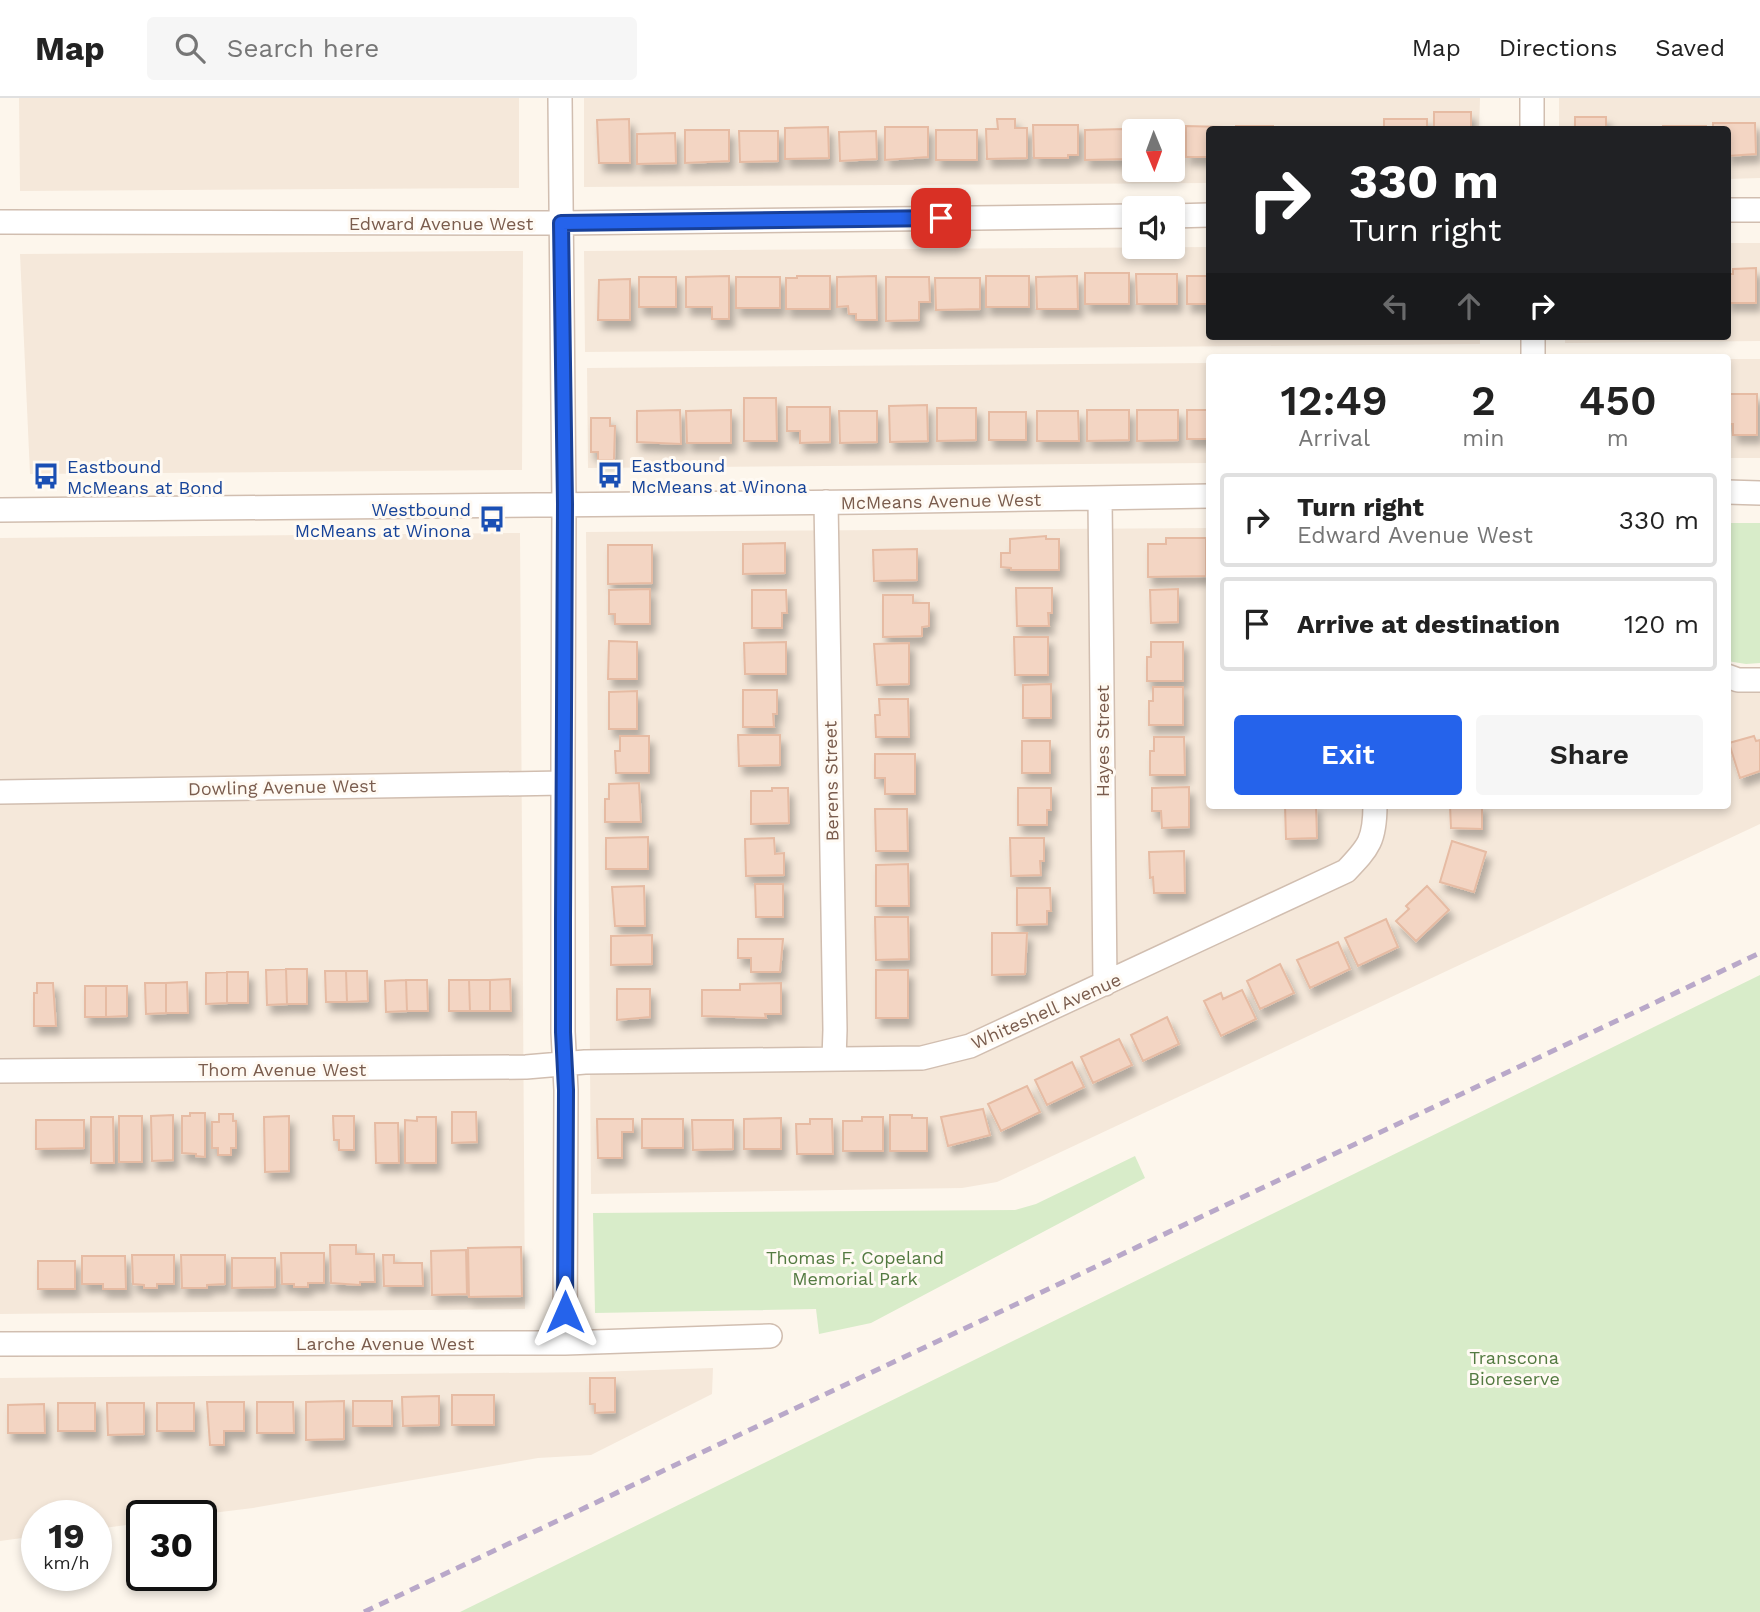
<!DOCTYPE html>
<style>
:root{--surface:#fff;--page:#f6f6f6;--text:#222;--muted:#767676;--line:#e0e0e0;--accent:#2563eb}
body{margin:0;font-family:"Work Sans",sans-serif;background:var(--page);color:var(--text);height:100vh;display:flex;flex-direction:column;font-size:26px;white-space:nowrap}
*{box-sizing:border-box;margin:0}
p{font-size:23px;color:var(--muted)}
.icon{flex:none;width:38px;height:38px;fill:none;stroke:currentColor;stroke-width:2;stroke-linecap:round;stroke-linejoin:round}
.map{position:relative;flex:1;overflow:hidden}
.panel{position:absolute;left:1206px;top:256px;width:525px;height:455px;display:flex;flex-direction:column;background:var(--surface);border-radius:7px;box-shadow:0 4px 10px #0003}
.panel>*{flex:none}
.banner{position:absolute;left:1206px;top:28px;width:525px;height:214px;border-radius:7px;box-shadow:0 4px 10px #0003;background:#202124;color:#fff;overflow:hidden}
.needle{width:46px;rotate:179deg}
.buttons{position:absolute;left:1122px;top:21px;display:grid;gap:14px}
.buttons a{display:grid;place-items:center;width:63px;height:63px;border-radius:7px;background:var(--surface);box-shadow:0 4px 10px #0003;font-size:35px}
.speed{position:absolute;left:21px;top:1402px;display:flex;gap:14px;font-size:35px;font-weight:700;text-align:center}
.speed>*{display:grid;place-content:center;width:91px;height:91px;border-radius:50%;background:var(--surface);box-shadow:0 4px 10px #0003;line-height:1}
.speed small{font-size:18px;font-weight:400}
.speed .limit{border:4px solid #111;border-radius:10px;background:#fff;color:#111}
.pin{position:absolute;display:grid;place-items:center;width:60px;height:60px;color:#fff;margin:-30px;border-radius:14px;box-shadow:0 4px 10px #0006}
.me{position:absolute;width:77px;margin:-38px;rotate:0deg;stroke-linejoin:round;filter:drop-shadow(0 0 5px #0008)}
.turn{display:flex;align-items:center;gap:24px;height:147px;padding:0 28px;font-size:32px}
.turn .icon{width:91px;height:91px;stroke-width:2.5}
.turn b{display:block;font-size:49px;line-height:60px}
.lanes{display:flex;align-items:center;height:66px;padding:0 28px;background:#0003;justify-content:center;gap:35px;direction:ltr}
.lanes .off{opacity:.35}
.eta{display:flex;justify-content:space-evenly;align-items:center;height:119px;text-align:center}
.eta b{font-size:42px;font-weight:600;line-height:49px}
.primary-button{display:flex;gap:14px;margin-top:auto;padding:14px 28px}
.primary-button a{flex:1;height:80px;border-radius:7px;background:var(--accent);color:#fff;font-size:28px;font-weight:600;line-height:80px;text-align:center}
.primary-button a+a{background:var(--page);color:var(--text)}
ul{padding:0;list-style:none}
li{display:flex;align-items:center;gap:21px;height:94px;margin:0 14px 10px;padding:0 14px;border:4px solid var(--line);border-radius:7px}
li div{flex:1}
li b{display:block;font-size:26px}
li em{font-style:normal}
header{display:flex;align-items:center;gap:42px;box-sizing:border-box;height:98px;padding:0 35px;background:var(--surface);border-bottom:2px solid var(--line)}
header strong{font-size:33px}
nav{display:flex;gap:38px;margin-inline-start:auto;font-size:24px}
.search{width:490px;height:63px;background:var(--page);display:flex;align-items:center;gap:18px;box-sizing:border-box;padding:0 24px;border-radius:7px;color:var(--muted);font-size:26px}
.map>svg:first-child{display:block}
.residential{fill:#f5e8da;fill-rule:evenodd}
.green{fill:#d8ecc9}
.building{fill:#f3d5c3;stroke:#e6bba3;stroke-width:2;filter:url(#shadow)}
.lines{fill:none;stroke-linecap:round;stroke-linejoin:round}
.minor-casing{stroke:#d1beb0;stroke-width:26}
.minor{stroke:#fff;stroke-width:23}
.rail{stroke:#b9a8c9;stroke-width:5;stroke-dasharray:10 7;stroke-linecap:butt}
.route-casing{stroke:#184099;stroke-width:18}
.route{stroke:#2563eb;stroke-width:12}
.labels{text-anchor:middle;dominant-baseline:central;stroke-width:6;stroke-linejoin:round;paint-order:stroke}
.street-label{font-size:18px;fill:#7a5c4d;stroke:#fffaf3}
.transit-label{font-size:18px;fill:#164399;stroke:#fffaf3;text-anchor:start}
.park-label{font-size:18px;fill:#537a41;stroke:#fffaf3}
</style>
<header>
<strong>Map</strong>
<div class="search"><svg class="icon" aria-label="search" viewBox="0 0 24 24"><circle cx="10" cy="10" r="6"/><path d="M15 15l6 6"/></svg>Search here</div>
<nav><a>Map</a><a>Directions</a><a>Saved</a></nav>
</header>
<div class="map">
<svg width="1760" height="1514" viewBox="0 0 1760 1514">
<defs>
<filter id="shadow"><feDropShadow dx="4.5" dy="8" stdDeviation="3.5" flood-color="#0004"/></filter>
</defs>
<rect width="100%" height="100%" fill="#fdf6ec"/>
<path class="residential" d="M19,0h500v90l-499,3z
M584,0h896l-1,31 -270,1v53l-625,4zM1134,33h38v39h-38z
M1559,0h201v80l-33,1v-49h-168z
M1727,145h33v98l-195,2v-7h162z
M1209,149v89h271v8l-895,8 -1,-101z
M523,153l-1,219 -492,4 -10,-220z
M1727,261h33v99h-33z
M1209,265v100l-621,5 -1,-100z
M1209,430v277h518v-115l8,3h25v131l-763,358 -35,6 -371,6 -5,-662z
M520,435l5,776 -525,5v-776z
M713,1270l-1,26 -121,61 -53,3 -285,50 -57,7 -54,1v7l-46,6v-13h-59v20l-37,5v-163l595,-6z"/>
<path class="green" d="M1727,425h33v140l-14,1 -19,-3z
M1760,877v637h-1300z
M1135,1058l10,22 -274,145 -52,11 -3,-25 -221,4 -2,-100 422,-3 21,-6z"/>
<path class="building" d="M1434,14h37v18h-37z
M1575,19h31v13h-31z
M629,21l1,44h-31l-2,-43z
M997,21h18v9h12v30l-40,1 -1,-30h12z
M1384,21h43v11h-43z
M1713,25h42l1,31 -29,2v-26h-14z
M1033,27h45v30h-10v3h-34z
M1177,27l1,31h-6v-25h-38v26v-31z
M1186,28l37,1v3h-14v27h-23z
M1236,28h37v4h-37z
M1663,28h43v4h-43z
M828,29l1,31 -44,1v-31z
M885,29h43v30l-43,3z
M1125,31l1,30 -41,1v-30z
M685,32h44v31l-44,2z
M936,32h41v30h-41z
M739,33h39v30l-38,1z
M876,33l1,28 -37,2 -1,-29z
M675,35l1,30 -39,1v-30z
M1756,170v35h-29v-29h6v-5z
M1085,175h44v31h-44z
M1136,176h41v30h-40z
M729,178v43h-17v-12h-26v-30z
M797,178h33v33h-44v-31h11z
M876,178l1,44h-21v-6h-7l-1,-8 -11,1v-30z
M986,178h43v31h-43z
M1077,178l1,33h-41l-1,-32z
M1187,178h22v28h-22z
M639,179h37v30h-37z
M736,179h44v31h-44z
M886,179h43l1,25h-11v18l-33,1z
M935,180h45v31l-44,1z
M630,181v41h-32l1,-40z
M1727,296h30v41h-24v-11h-6z
M744,300h32l1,43h-33z
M927,307l1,36 -38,1 -1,-36z
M787,309h43v35l-30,1v-12h-13z
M937,310h39v32l-39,1z
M680,312l1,34 -44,-2v-31z
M731,312v33h-44l-1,-32z
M1087,312h42v30l-42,1z
M1137,312h41v30l-41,1z
M1187,312h22v29h-22z
M839,313h38v31l-37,1z
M1037,313h41l1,30h-42z
M989,314h37v28h-37z
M591,320h19v8h5l-1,34h-16v-8h-7z
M1046,438v3h13v31h-48v-2l-10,-1v-14h9v-14z
M1166,440h40v38l-58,1v-33h18z
M785,445v30l-42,1v-30z
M608,447h44v38l-44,1z
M917,451v31l-43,1 -1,-31z
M1016,490h36v25h-4l1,13h-32z
M650,491v35h-35v-10h-6v-24z
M1178,491v33l-27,1 -1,-33z
M752,492h34l1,23h-5v15h-30z
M883,497h30v8h16v23l-7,1v9l-39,1z
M1014,539h34v38h-33z
M609,543l28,1v37h-29z
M786,544v32h-41l-1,-31z
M1151,544h32v39h-36v-24h4z
M909,545v41l-32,1 -3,-41z
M1051,586v34h-28v-33z
M1153,589h30v38h-34v-24h4z
M743,592h34v24h-4l1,13h-31z
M637,593v38h-28v-37z
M879,601h29l1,38h-33l-1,-22h5z
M738,637h42v30l-41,1z
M620,638h29v37h-33l-1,-22h5z
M1754,638l2,5 4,-1v31l-20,7 -11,-35z
M1154,639h30l1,38h-35v-24h4z
M1022,643h28v32h-28z
M875,656h40v40h-30v-16h-10z
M639,685l2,39h-36v-23h4v-15z
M1189,689v40l-27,1 -1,-17h-9v-23z
M772,690h16l1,35 -38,1v-33h21z
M1018,690h33v22h-4v15h-29z
M1285,707h31l1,33 -31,1z
M1450,707h32v24l-31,-1z
M875,711h32l1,42h-32z
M648,739v32h-42v-31z
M774,740l1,16 9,-1v22l-38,1 -1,-37z
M1010,740h34v23h-4l1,14 -30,1z
M1452,743l34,11 -12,40 -34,-10z
M1184,753l1,42h-31l-1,-16 -3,1 -1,-26z
M908,766l1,42h-33v-41z
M755,786h28v33h-27z
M644,788l1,40h-30l-3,-39z
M1427,788l22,24 -33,31 -20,-20 13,-12 -3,-3z
M1017,790h33l1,23h-4v13l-30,1z
M875,819h33l1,42 -33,1z
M1386,821l12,28 -40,19 -13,-28z
M992,835h35l-2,41 -33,1z
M652,837v29l-41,1v-29z
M738,841h45l-3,33h-29v-14h-13z
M1338,844l12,27 -40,19 -13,-28z
M1280,866l14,29 -34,16 -13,-28z
M286,871l1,35 -20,1 -1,-35z
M286,871h21v35h-20z
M876,872h32v48h-32z
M325,873h21l1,31h-21z
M346,873h21l1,30 -21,1z
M227,874v31l-21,1v-31z
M227,874h21v31h-21z
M510,881l1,32h-21v-31z
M406,882l1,31 -21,1 -1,-31z
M406,882h21l1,31h-21z
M449,882h20l1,31h-21z
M469,882h21v31h-20z
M187,884l1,31h-22v-30z
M37,885h16l3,43h-22v-33h3z
M145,885h21v30l-20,1z
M781,885v31h-16l1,4 -64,-2v-26h38v-6z
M85,888h21v31h-21z
M106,888h21v30l-21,1z
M617,891h33v28l-33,3z
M1242,892l14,29 -35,17 -17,-35 17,-8 2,6z
M1167,919l12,27 -36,17 -12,-26z
M1119,941l13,26 -39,18 -12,-26z
M1072,964l12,25 -37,18 -12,-25z
M1027,988l13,26 -39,19 -13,-27z
M983,1011l7,26 -42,11 -7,-29z
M452,1014h24l1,30 -25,1z
M190,1015h15v44l-9,-1v-2l-14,-1v-37h8z
M219,1016h14v7h3v27h-5v7h-13v-7h-6v-26h7z
M173,1017v45l-21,1 -1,-45z
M890,1017h22v3h15v33h-37z
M119,1018h23v46h-23z
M289,1018v55l-24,1 -1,-55z
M333,1018h21v34h-15v-10h-5z
M91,1019h22l1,46h-23z
M417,1019h19v46h-31v-43l12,1z
M862,1019h21v34h-40v-30h19z
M781,1020v31h-37v-30z
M597,1021h36v13h-11v26h-24z
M642,1021h41v29h-41z
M810,1021h22l1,35h-36l-1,-30h14z
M36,1022h48v28l-48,1z
M692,1022h41v29l-40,1z
M375,1025h23l1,40h-23z
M330,1147h26v9h18l1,28h-15v3l-29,-2z
M521,1149l1,49 -53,1 -1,-49z
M466,1152l1,44 -35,1 -1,-44z
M281,1155h43v30h-16v4h-14v-3h-12z
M132,1157h42v29h-17v4h-13v-3l-11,-1z
M181,1157h44v29l-18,1v3h-25z
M383,1157h11v8h28l1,23h-39z
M82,1158h43l1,33h-23v-5h-21z
M232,1160h43v29l-43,1z
M38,1163h37v28h-37z
M590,1280h25v34l-20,1v-9h-5z
M452,1297h42v30h-42z
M439,1298v29l-36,1 -1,-29z
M344,1303v38l-38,1v-38z
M353,1303h39v25h-39z
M207,1304h37v29h-20v14h-14z
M257,1304h36l1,31h-37z
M58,1305h37v28h-37z
M107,1305h37v31l-36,1z
M157,1305h37v28h-37z
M44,1306l1,29h-37v-28z"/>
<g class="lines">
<g class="minor-casing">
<path id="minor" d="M560,0l4,406 -1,248v280l3,58 -1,253
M1532,0v32
M1727,112h33
M1172,118l37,-1
M0,124l561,1 573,-7
M1533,238v21
M1727,394l33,1
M1100,400l5,486
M826,404l9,528 -1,29
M0,412l861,-8 348,-6
M1727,578l11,4h22
M0,694l563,-9
M0,973l526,-4 59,-5 337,-4 48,-12 376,-175c23,-24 29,-31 29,-66
M0,1246l565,-1 205,-7"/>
</g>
<use href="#minor" class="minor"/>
<path class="rail" d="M364,1514l1396,-659"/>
</g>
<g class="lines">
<g class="route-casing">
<path id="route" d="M565,1214l1,-222 -3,-58v-111l2,-417 -4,-281 380,-5"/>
</g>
<use href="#route" class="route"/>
</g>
<defs>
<g id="bus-bare" transform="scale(2.1)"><path d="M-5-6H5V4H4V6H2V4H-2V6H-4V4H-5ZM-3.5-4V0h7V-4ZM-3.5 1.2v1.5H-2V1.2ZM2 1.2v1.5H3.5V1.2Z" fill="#1a4fb4" stroke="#fffaf3" stroke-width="2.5" paint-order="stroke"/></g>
</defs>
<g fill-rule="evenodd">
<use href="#bus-bare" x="610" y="377"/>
<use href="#bus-bare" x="46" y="378"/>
<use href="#bus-bare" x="492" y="421"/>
</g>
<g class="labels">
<g class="street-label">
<text x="441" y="125">Edward Avenue West</text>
<text transform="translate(941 403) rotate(-1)">McMeans Avenue West</text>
<text transform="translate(1102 643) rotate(-90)">Hayes Street</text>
<text transform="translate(831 683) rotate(-91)">Berens Street</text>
<text transform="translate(282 689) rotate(-1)">Dowling Avenue West</text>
<text transform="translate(1046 913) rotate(-24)">Whiteshell Avenue</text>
<text x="282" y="971">Thom Avenue West</text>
<text x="385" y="1245">Larche Avenue West</text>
</g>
<g class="transit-label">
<text x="631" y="367">Eastbound<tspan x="631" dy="21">McMeans at Winona</tspan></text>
<text x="67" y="368">Eastbound<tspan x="67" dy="21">McMeans at Bond</tspan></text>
<text x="471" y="411" text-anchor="end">Westbound<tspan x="471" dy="21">McMeans at Winona</tspan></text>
</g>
<g class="park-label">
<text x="855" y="1159">Thomas F. Copeland<tspan x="855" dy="21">Memorial Park</tspan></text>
<text x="1514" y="1259">Transcona<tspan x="1514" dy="21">Bioreserve</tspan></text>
</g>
</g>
</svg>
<div class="buttons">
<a><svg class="needle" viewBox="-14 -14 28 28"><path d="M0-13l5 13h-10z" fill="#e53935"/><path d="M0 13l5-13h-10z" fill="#767676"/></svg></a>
<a><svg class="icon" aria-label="sound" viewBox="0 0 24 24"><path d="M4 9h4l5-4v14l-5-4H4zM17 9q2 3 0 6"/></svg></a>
</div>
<div class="speed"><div>19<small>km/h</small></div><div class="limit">30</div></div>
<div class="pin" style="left:941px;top:120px;background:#d93025"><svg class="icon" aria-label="arrive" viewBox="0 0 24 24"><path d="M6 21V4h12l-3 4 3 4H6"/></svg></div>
<svg class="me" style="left:565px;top:1214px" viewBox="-20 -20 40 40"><path d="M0-17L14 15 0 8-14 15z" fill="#2563eb" stroke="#fff" stroke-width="4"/></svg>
<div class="banner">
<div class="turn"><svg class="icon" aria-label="right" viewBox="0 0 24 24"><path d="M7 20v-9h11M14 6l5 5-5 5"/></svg><div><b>330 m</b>Turn right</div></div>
<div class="lanes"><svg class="icon off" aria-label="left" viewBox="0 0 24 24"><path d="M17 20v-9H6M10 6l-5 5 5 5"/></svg><svg class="icon off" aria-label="ahead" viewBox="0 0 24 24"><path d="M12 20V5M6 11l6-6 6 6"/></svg><svg class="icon" aria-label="right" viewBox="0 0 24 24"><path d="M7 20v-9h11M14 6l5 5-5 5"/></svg></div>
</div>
<section class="panel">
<div class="eta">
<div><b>12:49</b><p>Arrival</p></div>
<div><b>2</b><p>min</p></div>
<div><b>450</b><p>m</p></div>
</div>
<ul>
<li><svg class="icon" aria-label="right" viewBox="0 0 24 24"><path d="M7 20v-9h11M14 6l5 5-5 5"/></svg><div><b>Turn right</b><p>Edward Avenue West</p></div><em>330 m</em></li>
<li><svg class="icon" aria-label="arrive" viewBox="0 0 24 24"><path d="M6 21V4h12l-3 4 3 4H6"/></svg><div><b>Arrive at destination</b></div><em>120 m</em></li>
</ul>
<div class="primary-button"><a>Exit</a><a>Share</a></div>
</section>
</div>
